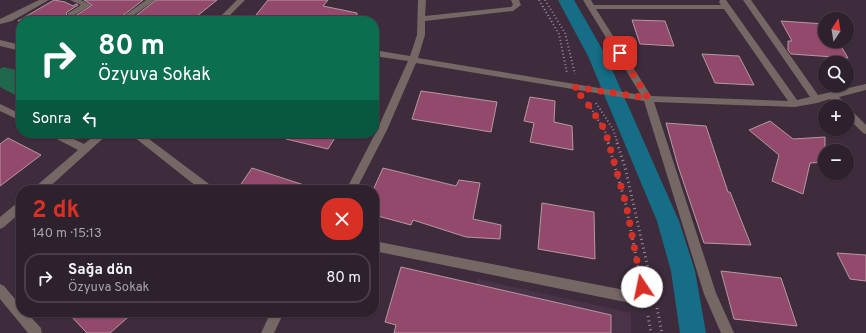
<!DOCTYPE html>
<html lang="tr">
<meta charset="utf-8">
<style>
:root{--surface:#2e212e;--page:#362936;--text:#f1f3f6;--muted:#a7a3aa;--line:#493e4a;--accent:#d93025}
body{margin:0;font-family:Overpass,sans-serif;background:var(--page);color:var(--text);height:100vh;display:flex;flex-direction:column;font-size:15px;white-space:nowrap}
*{box-sizing:border-box;margin:0}
p{font-size:13px;color:var(--muted)}
.icon{flex:none;width:22px;height:22px;fill:none;stroke:currentColor;stroke-width:2;stroke-linecap:round;stroke-linejoin:round}
.map{position:relative;flex:1;overflow:hidden}
.panel{position:absolute;left:16px;top:185px;width:363px;height:132px;display:flex;flex-direction:column;background:var(--surface);border-radius:16px;box-shadow:0 1px 3px #0004,0 0 0 1px var(--line)}
.panel>*{flex:none}
.top-card{position:absolute;left:16px;top:16px;width:363px;height:122px;border-radius:16px;box-shadow:0 1px 3px #0004,0 0 0 1px var(--line);background:#0b6e4f;color:#fff;overflow:hidden}
.needle{width:26px;rotate:12deg}
.tools{position:absolute;left:818px;top:12px;display:grid;gap:8px}
.tools a{display:grid;place-items:center;width:36px;height:36px;border-radius:50%;background:var(--surface);box-shadow:0 1px 3px #0004,0 0 0 1px var(--line);font-size:20px}
.pin{position:absolute;display:grid;place-items:center;width:34px;height:34px;color:#fff;margin:-17px;border-radius:8px;box-shadow:0 2px 6px #0006}
.me{position:absolute;width:44px;margin:-22px;rotate:349deg;stroke-linejoin:round;filter:drop-shadow(0 0 3px #0008)}
.turn{display:flex;align-items:center;gap:14px;height:84px;padding:0 16px;font-size:18px}
.turn .icon{width:52px;height:52px;stroke-width:2.5}
.turn b{display:block;font-size:28px;line-height:34px}
.then{display:flex;align-items:center;height:38px;padding:0 16px;background:#0003;gap:8px;font-size:15px}
.round{display:grid;place-items:center;flex:none;width:42px;height:42px;border-radius:16px;background:var(--page)}
.headline{display:flex;align-items:center;justify-content:space-between;height:68px;padding:0 16px}
h1{font-size:24px;font-weight:700;line-height:30px;color:var(--accent)}
ul{padding:0;list-style:none}
li{display:flex;align-items:center;gap:12px;height:50px;margin:0 8px 6px;padding:0 8px;border:2px solid var(--line);border-radius:16px}
li div{flex:1}
li b{display:block;font-size:15px}
li em{font-style:normal}
.map>svg:first-child{display:block}
.built{fill:#4a3349}
.green{fill:#1f674d}
.lines{fill:none;stroke-linecap:round;stroke-linejoin:round}
.canal{fill:#156e86;fill-rule:evenodd}
.building{fill:#93496b;stroke:#b698a4}
.path-far1{stroke:#9a8b99;stroke-width:2;stroke-dasharray:1 2.5;stroke-linecap:butt}
.path{stroke:#9a8b99;stroke-width:3;stroke-dasharray:1 3.5;stroke-linecap:butt}
.minor{fill:#746764;fill-rule:evenodd}
.route{stroke:#d93025;stroke-width:7;stroke-dasharray:0 12.6}
</style>
<div class="map">
<svg width="866" height="333" viewBox="0 0 866 333">
<rect width="100%" height="100%" fill="#3e2c3d"/>
<path class="built" d="M477,279l154,34v20h-164z"/>
<path class="green" d="M3,67l18,4v27l-21,-11v-18z"/>
<g class="lines">
<path class="canal" d="M558,0h16l32,56 73,165 16,50 11,62h-26l-9,-62 -14,-50 -69,-165z"/>
</g>
<path class="building" d="M54,0l11,2 8,4 3,-2 2,1 -11,7 -1,5 2,1h4l20,-13 -8,-5h59l-27,21h-98z
M156,0h61l-26,21h-62z
M268,0h60l-5,6 34,7v8h-66l-35,-6z
M632,20l33,1 9,25 -34,-2z
M781,21l44,3v17h13l10,17 -57,-4 -3,-4v-9h4z
M702,54l37,2 15,29 -39,-2z
M421,91l76,11 -6,30 -79,-13z
M530,97l25,4 -1,21 18,4 1,24 -43,-8 4,-19 -10,-2z
M770,121l23,18 32,-2v25l-15,1 -7,31 -31,-13 7,-26 -30,-25z
M666,123l40,3 22,66h2l21,53 -47,-2 -26,-77z
M287,133h51l-10,16 -42,-10z
M8,138l33,17 -41,31v-42z
M252,168l58,19 -1,3h-72z
M383,168l73,18 3,-6 21,3 -7,36 28,6 -1,14 -34,-2 -53,-17 -2,5 -37,-10v-27z
M542,203l52,9 1,47 -57,-10z
M837,253l29,2v26l-16,-2z
M401,267l210,48v18h-217l2,-8 -11,-3z
M721,271l60,7 16,48 -63,-7z
M67,312h67l-24,21h-23z"/>
<g class="lines">
<path class="path-far1" d="M539,0l20,34 8,39
M545,0l20,33 10,41
M587,102l18,29 4,13
M596,103l17,26 5,15"/>
<path class="path" d="M608,143l18,62 15,78
M617,143l8,24 27,119
M657,308l5,25
M648,316l3,17"/>
<path class="minor" d="M39,0h10l-37,21 -12,3v-5z
M70,0h11l10,5 -20,12h-3v-4l13,-8z
M146,0h9l-29,21h-9z
M237,0h8l-21,21h-8z
M418,0h8l-1,16 86,-9 2,-2 -2,-5h8l2,5 -8,6 -88,10v14l-7,23 223,37 -58,-95h8l3,5h127l-2,-3 1,-2h6l71,100 13,-3 -67,-97h8l67,95 48,-11v6l-27,7 9,10 -1,1 3,1 16,16v9l-3,-1 -16,-16v-10h-9l-8,-8 -13,4 -22,4 -141,-5 62,191 18,40h-13l-17,-39 -60,-193 -228,-38 -29,67 -31,60h-10l31,-60 31,-69 -34,-5v-6l36,6 7,-21zM596,9h128l64,92 -137,-5z
M0,40l21,5v6l-21,-5z
M0,104l21,10v7l-21,-10z
M47,133h14l23,11 14,-11h11l-63,57h-12l1,-3 43,-37 -29,-15z
M129,133h12l72,54 1,3h-13z
M21,202v10l-17,15 -4,2v-12l17,-14z
M374,241l271,53 4,2 2,4 -2,4 -4,2 -271,-55z
M0,284l4,2 17,20v6h5l15,16 1,5h-14l-28,-34z
M271,312h13l-10,21h-13z"/>
</g>
<g class="lines">
<path class="route" d="M620,53l28,45 -74,-11 16,20 15,23 21,74 16,83"/>
</g>
</svg>
<div class="tools">
<a><svg class="needle" viewBox="-14 -14 28 28"><path d="M0-13l5 13h-10z" fill="#e53935"/><path d="M0 13l5-13h-10z" fill="#a7a3aa"/></svg></a>
<a><svg class="icon" aria-label="search" viewBox="0 0 24 24"><circle cx="10" cy="10" r="6"/><path d="M15 15l6 6"/></svg></a>
<a>+</a>
<a>−</a>
</div>
<div class="pin" style="left:620px;top:53px;background:#d93025"><svg class="icon" aria-label="arrive" viewBox="0 0 24 24"><path d="M6 21V4h12l-3 4 3 4H6"/></svg></div>
<svg class="me" style="left:642px;top:287px" viewBox="-20 -20 40 40"><circle r="19" fill="#fff"/><path d="M0-13L10 11 0 6-10 11z" fill="#d93025"/></svg>
<div class="top-card">
<div class="turn"><svg class="icon" aria-label="right" viewBox="0 0 24 24"><path d="M7 20v-9h11M14 6l5 5-5 5"/></svg><div><b>80 m</b>Özyuva Sokak</div></div>
<div class="then">Sonra<svg class="icon" aria-label="left" viewBox="0 0 24 24"><path d="M17 20v-9H6M10 6l-5 5 5 5"/></svg></div>
</div>
<section class="panel">
<div class="headline"><div><h1>2 dk</h1><p>140 m · 15:13</p></div><a class="round" style="background:#d93025;color:#fff"><svg class="icon" aria-label="close" viewBox="0 0 24 24"><path d="M6 6l12 12M18 6L6 18"/></svg></a></div>
<ul>
<li><svg class="icon" aria-label="right" viewBox="0 0 24 24"><path d="M7 20v-9h11M14 6l5 5-5 5"/></svg><div><b>Sağa dön</b><p>Özyuva Sokak</p></div><em>80 m</em></li>
</ul>
</section>
</div>
